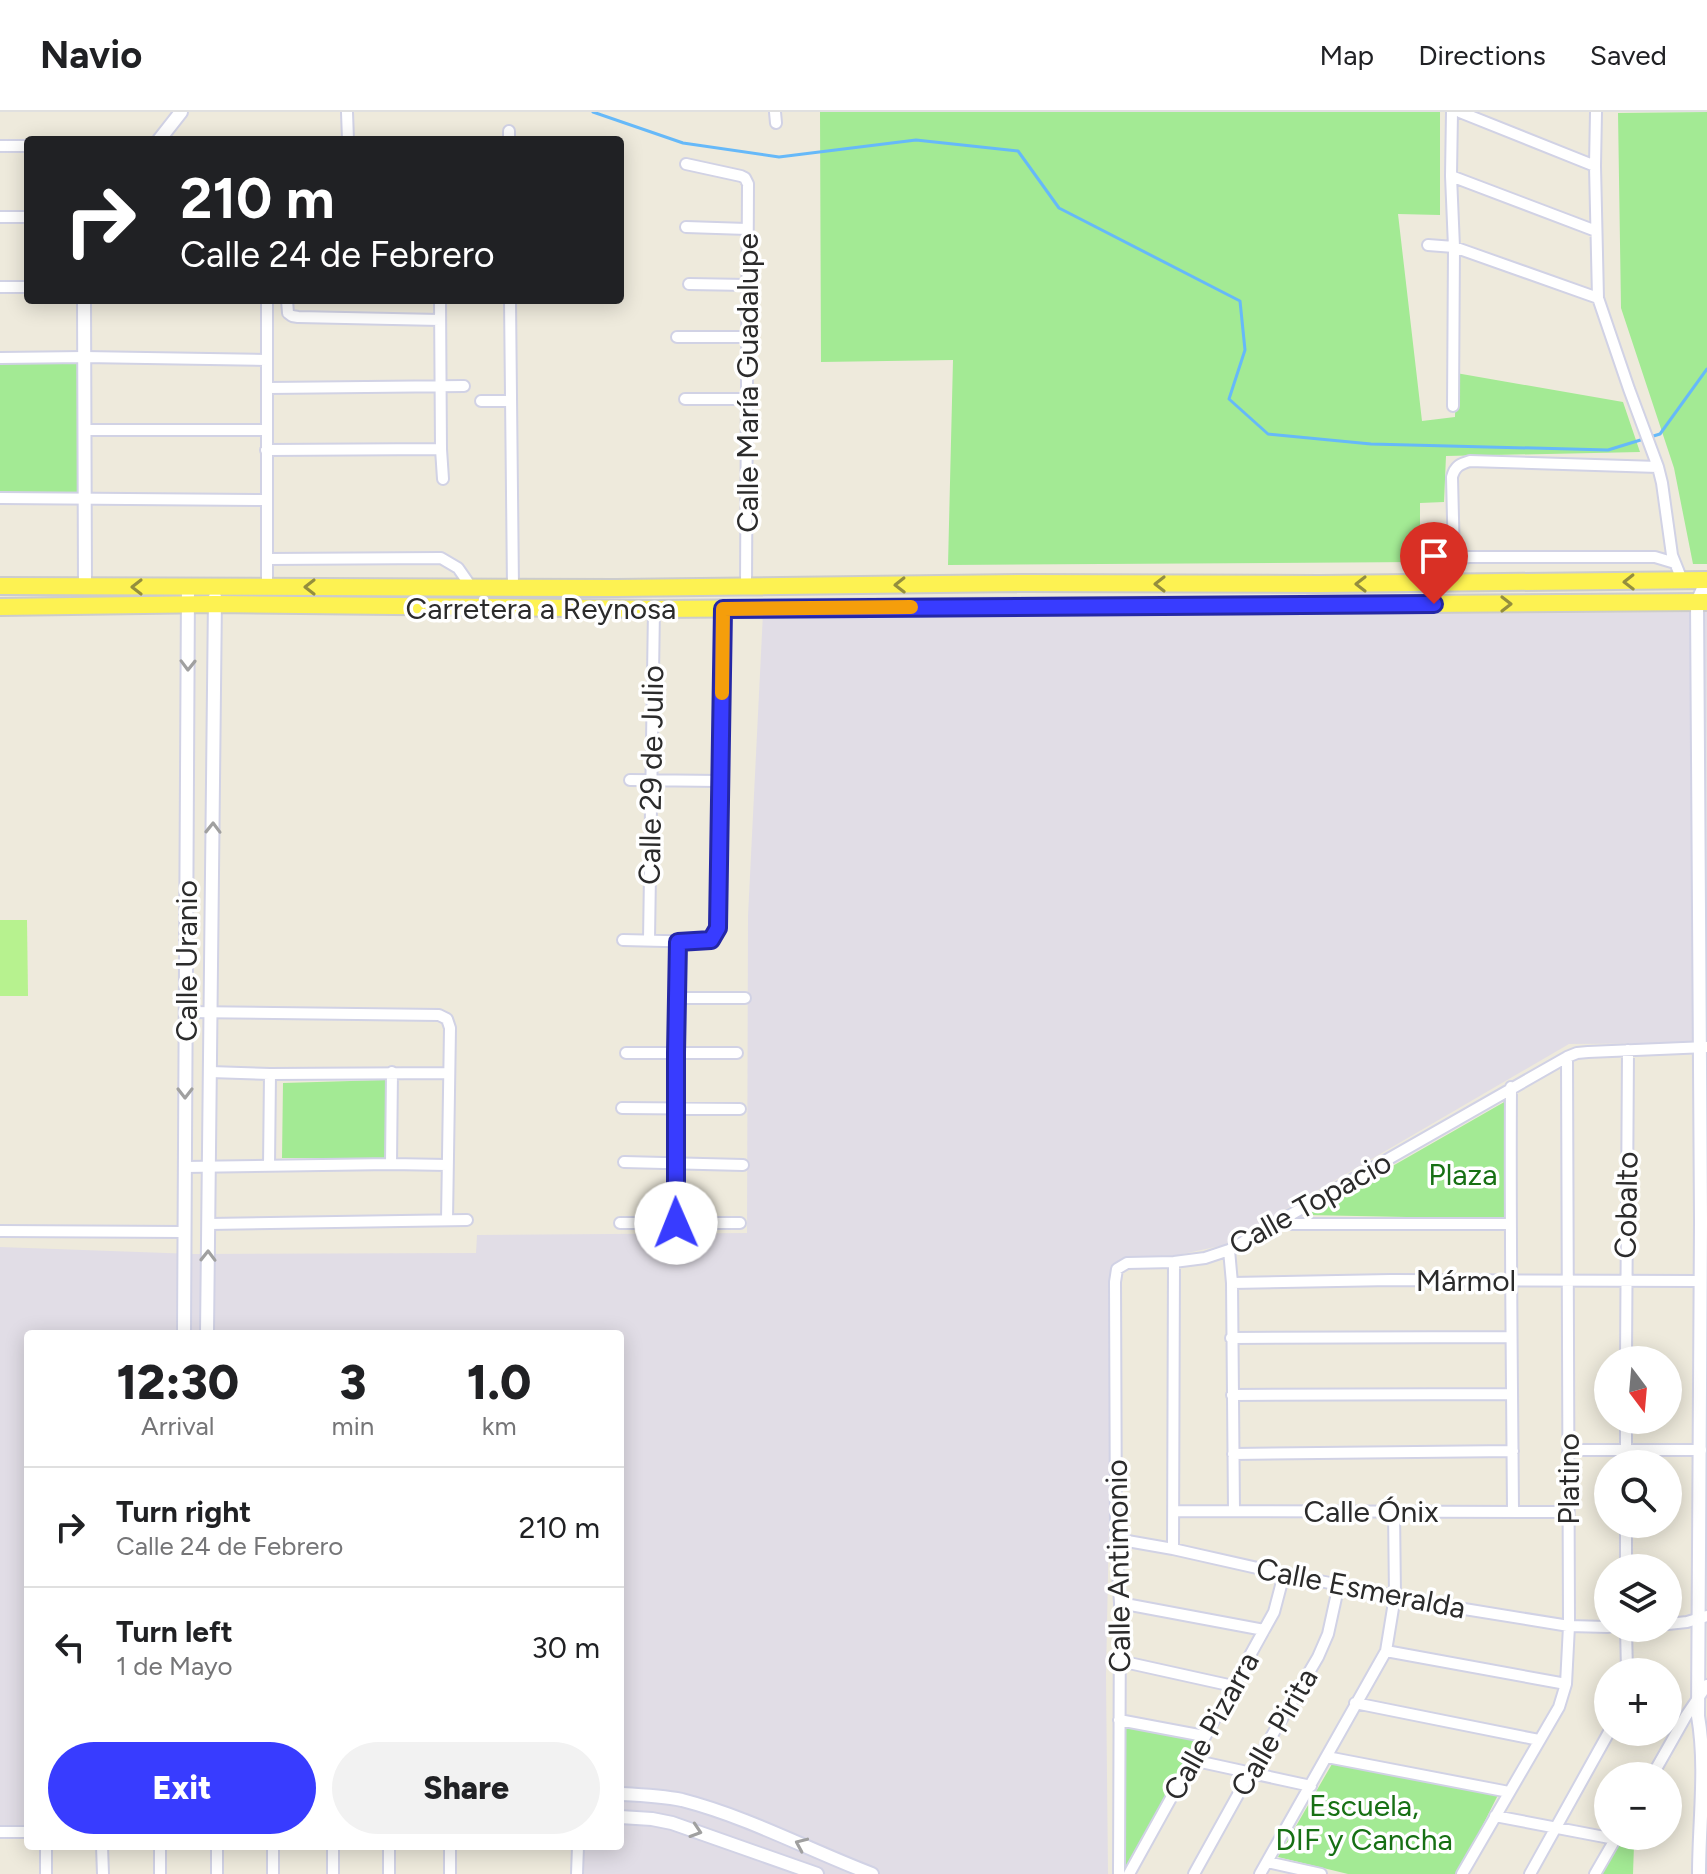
<!DOCTYPE html>
<meta charset="utf-8">
<style>
:root{--surface:#fff;--page:#f2f2f2;--text:#202124;--muted:#757577;--line:#e0e0e0;--accent:#383cff}
body{margin:0;font-family:Figtree,sans-serif;background:var(--page);color:var(--text);height:100vh;display:flex;flex-direction:column;font-size:30px;white-space:nowrap}
*{box-sizing:border-box;margin:0}
p{font-size:26px;color:var(--muted)}
.icon{flex:none;width:44px;height:44px;fill:none;stroke:currentColor;stroke-width:2;stroke-linecap:round;stroke-linejoin:round}
.map{position:relative;flex:1;overflow:hidden}
.details{position:absolute;left:24px;top:1218px;width:600px;height:520px;display:flex;flex-direction:column;background:var(--surface);border-radius:8px;box-shadow:0 4px 20px #0003}
.details>*{flex:none}
.top-card{position:absolute;left:24px;top:24px;width:600px;height:168px;border-radius:8px;box-shadow:0 4px 20px #0003;background:#202124;color:#fff;overflow:hidden}
.needle{width:52px;rotate:164deg}
.controls{position:absolute;left:1594px;top:1234px;display:grid;gap:16px}
.controls a{display:grid;place-items:center;width:88px;height:88px;border-radius:50%;background:var(--surface);box-shadow:0 4px 20px #0003;font-size:40px}
.pin{position:absolute;display:grid;place-items:center;width:68px;height:68px;color:#fff;margin:-82px -34px;border-radius:50% 50% 50% 0;rotate:-45deg;box-shadow:0 0 8px #0007}
.pin .icon{rotate:45deg}
.me{position:absolute;width:88px;margin:-44px;rotate:359deg;stroke-linejoin:round;filter:drop-shadow(0 0 6px #0008)}
.turn{display:flex;align-items:center;gap:28px;height:168px;padding:0 24px;font-size:36px}
.turn .icon{width:104px;height:104px;stroke-width:2.5}
.turn b{display:block;font-size:56px;line-height:68px}
.eta{display:flex;justify-content:space-evenly;align-items:center;height:136px;text-align:center}
.eta b{font-size:48px;font-weight:800;line-height:56px}
.button{display:flex;gap:16px;margin-top:auto;padding:16px 24px}
.button a{flex:1;height:92px;border-radius:48px;background:var(--accent);color:#fff;font-size:32px;font-weight:800;line-height:92px;text-align:center}
.button a+a{background:var(--page);color:var(--text)}
ul{padding:0;list-style:none}
li{display:flex;align-items:center;gap:24px;height:120px;padding:0 24px;border-top:2px solid var(--line)}
li div{flex:1}
li b{display:block;font-size:30px}
li em{font-style:normal}
header{display:flex;align-items:center;gap:48px;box-sizing:border-box;height:112px;padding:0 40px;background:var(--surface);border-bottom:2px solid var(--line)}
header strong{font-size:38px}
nav{display:flex;gap:44px;margin-inline-start:auto;font-size:28px}
.map>svg:first-child{display:block}
.industrial{fill:#e1dde6}
.green{fill:#a3ea94}
.pitch{fill:#b7f28f}
.lines{fill:none;stroke-linecap:round;stroke-linejoin:round}
.stream{stroke:#66b9f9;stroke-width:3}
.minor-casing{stroke:#d1d2e5;stroke-width:14}
.tertiary-casing{stroke:#d1d2e5;stroke-width:16}
.primary-casing{stroke:#ccc;stroke-width:20}
.minor{stroke:#fff;stroke-width:10}
.tertiary{stroke:#fff;stroke-width:12}
.primary{stroke:#fdf252;stroke-width:16}
.oneway{stroke:#948e3e}
.oneway2{stroke:#a0a0a0}
.route-casing{stroke:#2427a6;stroke-width:20}
.route{stroke:#383cff;stroke-width:14}
.slow{stroke:#f59e0b;stroke-width:14}
.labels{text-anchor:middle;dominant-baseline:central;stroke-width:7;stroke-linejoin:round;paint-order:stroke}
.street-label{font-size:30px;fill:#2b2b2b;stroke:#fff}
.park-label{font-size:30px;fill:#177014;stroke:#fff}
</style>
<header>
<strong>Navio</strong>
<nav><a>Map</a><a>Directions</a><a>Saved</a></nav>
</header>
<div class="map">
<svg width="1707" height="1762" viewBox="0 0 1707 1762">
<rect width="100%" height="100%" fill="#eeeadc"/>
<path class="industrial" d="M1707,500l-1,431 -137,1 -345,201 -110,24 -8,407 2,198h-537v-28h49v-512h-592v497h-28v-584l194,7 282,-1 1,-18 270,-2 1,-317 15,-303 423,2z"/>
<path class="green" d="M820,0h620v103l-42,-1 24,207 33,-4 1,-44 167,29 17,50 -194,4 -2,46 -24,1v59l-472,3 5,-205 -132,2z
M1707,0v452h-14l-19,-96 -53,-160 -3,-195z
M84,245l1,142 -85,-1v-140z
M385,968v78h-103l1,-75z
M1506,989v118l-199,-4z
M1119,1608l85,16 -75,138h-10z
M1332,1652l166,31 -40,79h-110l-70,-17z
M1615,1727l19,6 -1,29h-38z"/>
<path class="pitch" d="M0,808h27l1,76h-28z"/>
<g class="lines">
<path class="stream" d="M593,0l90,31 96,14 137,-17 102,11 41,57 181,93 5,49 -16,49 39,35 103,10 237,6 52,-16 47,-65"/>
<g class="minor-casing">
<path id="minor" d="M347,0l1,28
M775,0l1,11
M1452,0l-1,64 3,71 -1,159
M1460,0l135,54
M1596,0l-1,54 3,132 31,91 29,78 4,16 10,72 8,20 6,6
M509,19v9
M0,34h28
M686,52l55,12 4,2 3,6 -2,402
M1451,64l145,55
M0,105h28
M686,115l61,2
M1428,133l26,2 144,51
M689,172l58,1
M0,175h28
M267,188v287
M287,188l1,13 4,3 6,1 142,3
M440,188l1,149 2,30
M510,188l3,288
M677,225h70
M0,246l84,-1 183,3
M268,276l196,-2
M685,287h62
M481,289h29
M84,318h183
M266,338l175,-1
M0,386l266,2
M267,447l174,-1 17,10 14,20
M1454,447l-2,-82c3,-11 8,-13 18,-16l188,6
M1404,471c20,-14 40,-23 65,-26h186l20,6
M630,668l91,1
M623,828l82,2 9,-5 4,-9 5,-319
M649,828l5,-331
M678,886h67
M186,900l253,3 8,4 3,9 -3,192
M626,941h111
M210,960l60,2 179,-1
M1511,975c-1,141 1,282 2,424
M622,996l118,1
M624,1050l119,3
M391,1052l1,-92
M269,1053l1,-91
M185,1055l206,-3 56,1
M620,1111h120
M676,1111v-170l2,-111
M209,1112l258,-4
M1279,1112h231
M0,1119l184,1
M1229,1138l3,33 2,228
M1232,1171l159,-3 309,1
M1231,1226l280,-1
M1626,1248l2,-310
M1232,1283l279,-1
M1626,1308v44
M1569,1338h132
M1233,1342l280,-3
M1174,1399l394,1
M1116,1427l57,10 111,25 168,33 117,19 39,1
M1173,1437l1,-287
M1626,1456v-44
M1120,1491l144,27
M1668,1512l19,-2 20,-6
M1626,1516l1,44
M1386,1539l180,33
M1120,1549l113,25
M1355,1591l184,37
M1119,1608l85,16
M1327,1645l182,35
M1192,1648l119,26
M1652,1664l34,-60 21,-31
M1495,1704l120,23
M0,1720h28
M46,1734v28
M102,1734l1,28
M160,1734v28
M217,1734v28
M273,1734v28
M333,1734v28
M1267,1750l54,12
M389,1762v-28
M450,1762v-28
M577,1762l1,-28
M1119,1762l1,-271 -4,-64 -1,-257 2,-13 10,-6 47,-1 31,-4 24,-8 338,-193 10,-4 11,-1 119,-5
M1129,1762l145,-262 10,-38
M1194,1762l56,-101 68,-116 10,-23 11,-50
M1260,1762l126,-223 9,-55 -1,-86
M1462,1762l97,-167 7,-23 3,-58 -2,-569
M1530,1762l79,-142
M1595,1762l22,-38"/>
</g>
<g class="tertiary-casing">
<path id="tertiary" d="M159,28l22,-28
M84,188l1,287
M184,1222l4,-747
M207,1222l8,-737
M620,1682c20,1 42,2 62,6 66,17 127,50 190,74
M620,1705l32,2 20,4 145,51
M1699,1762c0,-52 8,-107 -1,-158l3,-494 -4,-620 10,-22"/>
</g>
<g class="primary-casing">
<path id="primary" d="M0,474l616,2 410,-5 293,1 388,-4
M0,495l215,-3 439,5 1053,-7"/>
</g>
<use href="#minor" class="minor"/>
<use href="#tertiary" class="tertiary"/>
<use href="#primary" class="primary"/>
</g>
<defs><path id="oneway-chevron" d="M-2-3.5L2.5 0L-2 3.5" fill="none" stroke-width="1.6" stroke-linecap="round" stroke-linejoin="round" transform="scale(2)"/></defs>
<g class="oneway">
<use href="#oneway-chevron" transform="translate(1629 470) rotate(179)"/>
<use href="#oneway-chevron" transform="translate(1160 472) rotate(-180)"/>
<use href="#oneway-chevron" transform="translate(1361 472) rotate(180)"/>
<use href="#oneway-chevron" transform="translate(900 473) rotate(179)"/>
<use href="#oneway-chevron" transform="translate(137 475) rotate(-180)"/>
<use href="#oneway-chevron" transform="translate(310 475) rotate(180)"/>
<use href="#oneway-chevron" transform="translate(1506 492)"/>
</g>
<g class="oneway2">
<use href="#oneway-chevron" transform="translate(188 553) rotate(91)"/>
<use href="#oneway-chevron" transform="translate(213 716) rotate(-89)"/>
<use href="#oneway-chevron" transform="translate(185 981) rotate(90)"/>
<use href="#oneway-chevron" transform="translate(208 1144) rotate(-89)"/>
<use href="#oneway-chevron" transform="translate(696 1719) rotate(18)"/>
<use href="#oneway-chevron" transform="translate(801 1732) rotate(-156)"/>
</g>
<g class="lines">
<g class="route-casing">
<path id="route" d="M676,1111v-170l2,-111 33,-2 7,-12 5,-319 711,-5"/>
</g>
<use href="#route" class="route"/>
<path class="slow" d="M722,581l1,-84 188,-2"/>
</g>
<g class="labels">
<g class="street-label">
<text transform="translate(747 271) rotate(-90)">Calle María Guadalupe</text>
<text x="541" y="496">Carretera a Reynosa</text>
<text transform="translate(651 663) rotate(-89)">Calle 29 de Julio</text>
<text transform="translate(186 849) rotate(-90)">Calle Uranio</text>
<text transform="translate(1310 1091) rotate(-29)">Calle Topacio</text>
<text transform="translate(1626 1093) rotate(-89)">Cobalto</text>
<text x="1466" y="1168">Mármol</text>
<text transform="translate(1568 1367) rotate(-90)">Platino</text>
<text x="1371" y="1399">Calle Ónix</text>
<text transform="translate(1118 1454) rotate(-91)">Calle Antimonio</text>
<text transform="translate(1361 1476) rotate(11)">Calle Esmeralda</text>
<text transform="translate(1211 1614) rotate(-61)">Calle Pizarra</text>
<text transform="translate(1274 1620) rotate(-60)">Calle Pirita</text>
</g>
<g class="park-label">
<text x="1463" y="1062">Plaza</text>
<text x="1364" y="1693">Escuela,<tspan x="1364" dy="34">DIF y Cancha</tspan></text>
</g>
</g>
</svg>
<div class="controls">
<a><svg class="needle" viewBox="-14 -14 28 28"><path d="M0-13l5 13h-10z" fill="#e53935"/><path d="M0 13l5-13h-10z" fill="#757577"/></svg></a>
<a><svg class="icon" aria-label="search" viewBox="0 0 24 24"><circle cx="10" cy="10" r="6"/><path d="M15 15l6 6"/></svg></a>
<a><svg class="icon" aria-label="layers" viewBox="0 0 24 24"><path d="M12 4l9 5-9 5-9-5zM3 14l9 5 9-5"/></svg></a>
<a>+</a>
<a>−</a>
</div>
<div class="pin" style="left:1434px;top:492px;background:#d93025"><svg class="icon" aria-label="arrive" viewBox="0 0 24 24"><path d="M6 21V4h12l-3 4 3 4H6"/></svg></div>
<svg class="me" style="left:676px;top:1111px" viewBox="-20 -20 40 40"><circle r="19" fill="#fff"/><path d="M0-13L10 11 0 6-10 11z" fill="#383cff"/></svg>
<div class="top-card">
<div class="turn"><svg class="icon" aria-label="right" viewBox="0 0 24 24"><path d="M7 20v-9h11M14 6l5 5-5 5"/></svg><div><b>210 m</b>Calle 24 de Febrero</div></div>
</div>
<section class="details">
<div class="eta">
<div><b>12:30</b><p>Arrival</p></div>
<div><b>3</b><p>min</p></div>
<div><b>1.0</b><p>km</p></div>
</div>
<ul>
<li><svg class="icon" aria-label="right" viewBox="0 0 24 24"><path d="M7 20v-9h11M14 6l5 5-5 5"/></svg><div><b>Turn right</b><p>Calle 24 de Febrero</p></div><em>210 m</em></li>
<li><svg class="icon" aria-label="left" viewBox="0 0 24 24"><path d="M17 20v-9H6M10 6l-5 5 5 5"/></svg><div><b>Turn left</b><p>1 de Mayo</p></div><em>30 m</em></li>
</ul>
<div class="button"><a>Exit</a><a>Share</a></div>
</section>
</div>
